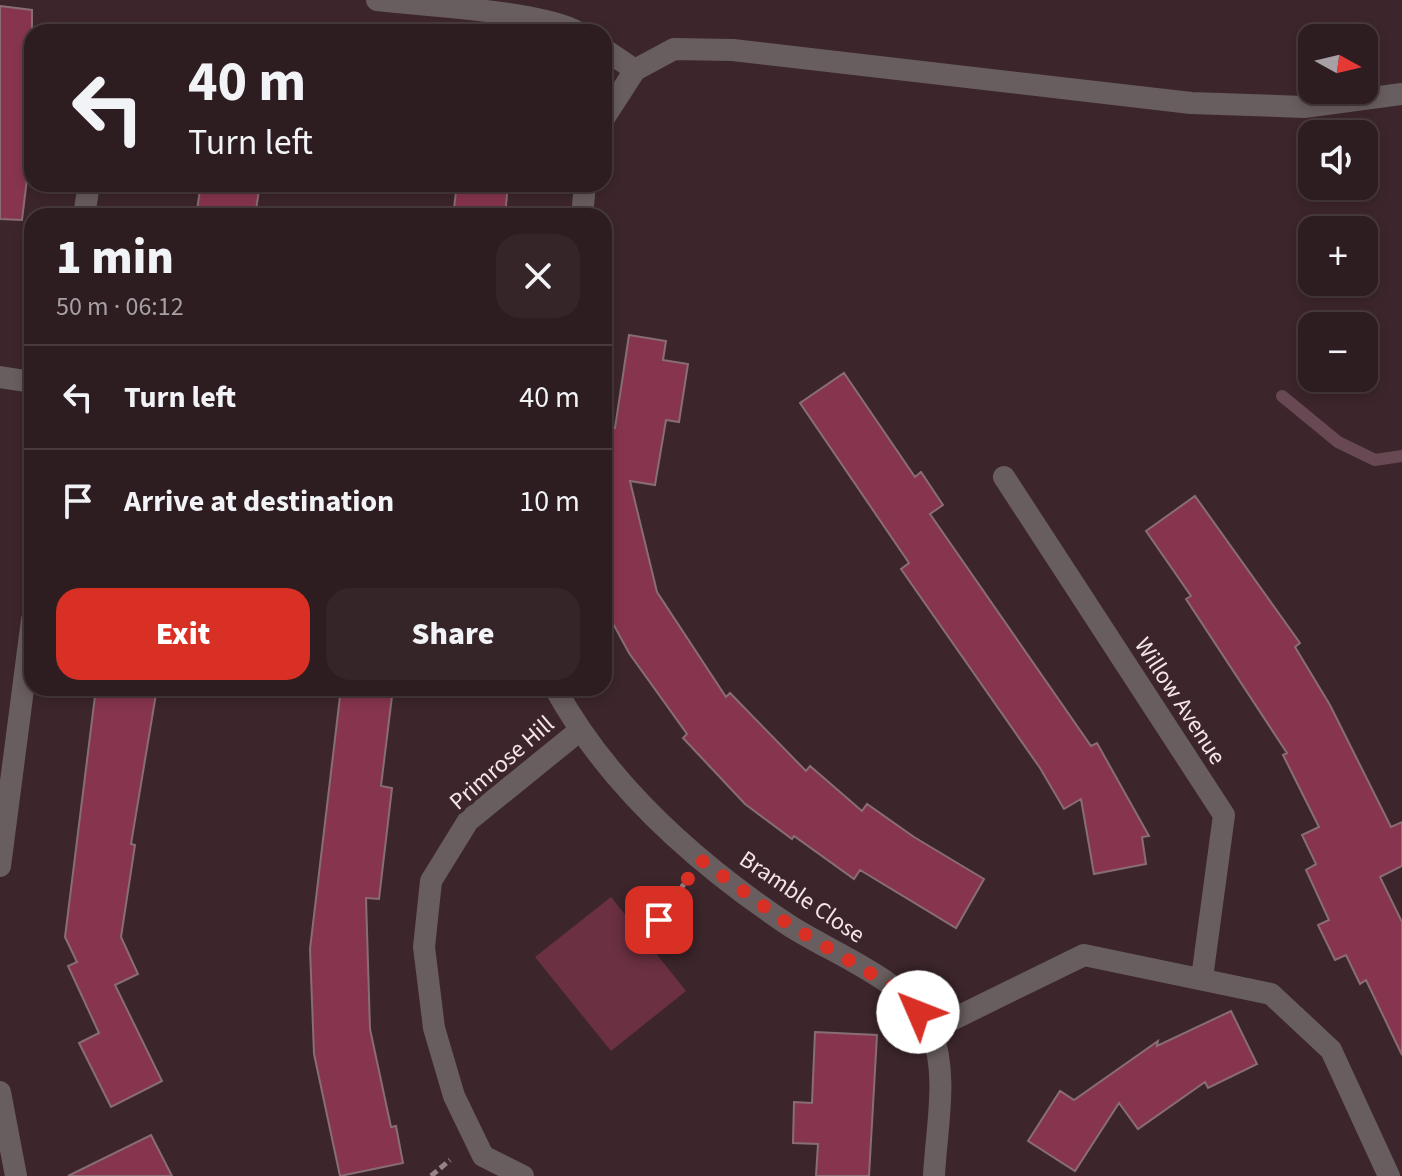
<!DOCTYPE html>
<meta charset="utf-8">
<style>
:root{--surface:#2d1c20;--page:#352529;--text:#f1f3f6;--muted:#a7a1a5;--line:#483a3e;--accent:#d93025}
body{margin:0;font-family:"Source Sans 3",sans-serif;background:var(--page);color:var(--text);height:100vh;display:flex;flex-direction:column;font-size:30px;white-space:nowrap}
*{box-sizing:border-box;margin:0}
p{font-size:26px;color:var(--muted)}
.icon{flex:none;width:44px;height:44px;fill:none;stroke:currentColor;stroke-width:2;stroke-linecap:round;stroke-linejoin:round}
.map{position:relative;flex:1;overflow:hidden}
.panel{position:absolute;left:24px;top:208px;width:588px;height:488px;display:flex;flex-direction:column;background:var(--surface);border-radius:24px;box-shadow:0 4px 12px #0003,0 0 0 2px var(--line)}
.panel>*{flex:none}
.top-card{position:absolute;left:24px;top:24px;width:588px;height:168px;border-radius:24px;box-shadow:0 4px 12px #0003,0 0 0 2px var(--line);background:#2d1c20;color:var(--text);overflow:hidden}
.needle{width:52px;rotate:98deg}
.buttons{position:absolute;left:1298px;top:24px;display:grid;gap:16px}
.buttons a{display:grid;place-items:center;width:80px;height:80px;border-radius:16px;background:var(--surface);box-shadow:0 4px 12px #0003,0 0 0 2px var(--line);font-size:40px}
.pin{position:absolute;display:grid;place-items:center;width:68px;height:68px;color:#fff;margin:-34px;border-radius:16px;box-shadow:0 4px 12px #0006}
.me{position:absolute;width:88px;margin:-44px;rotate:314deg;stroke-linejoin:round;filter:drop-shadow(0 0 6px #0008)}
.turn{display:flex;align-items:center;gap:28px;height:168px;padding:0 32px;font-size:36px}
.turn .icon{width:104px;height:104px;stroke-width:2.5}
.turn b{display:block;font-size:56px;line-height:68px}
.round{display:grid;place-items:center;flex:none;width:84px;height:84px;border-radius:24px;background:var(--page)}
.head{display:flex;align-items:center;justify-content:space-between;height:136px;padding:0 32px}
h1{font-size:48px;font-weight:800;line-height:60px}
.cta{display:flex;gap:16px;margin-top:auto;padding:16px 32px}
.cta a{flex:1;height:92px;border-radius:24px;background:var(--accent);color:#fff;font-size:32px;font-weight:800;line-height:92px;text-align:center}
.cta a+a{background:var(--page);color:var(--text)}
ul{padding:0;list-style:none}
li{display:flex;align-items:center;gap:24px;height:104px;padding:0 32px;border-top:2px solid var(--line)}
li div{flex:1}
li b{display:block;font-size:30px}
li em{font-style:normal}
.map>svg:first-child{display:block}
.green{fill:#6b3041}
.lines{fill:none;stroke-linecap:round;stroke-linejoin:round}
.stream{stroke:#684852;stroke-width:12}
.building{fill:#87354e;stroke:#886e74;stroke-width:2}
.path{stroke:#968388;stroke-width:5;stroke-dasharray:8 4;stroke-linecap:butt}
.minor{stroke:#685d5f;stroke-width:22}
.route{stroke:#d93025;stroke-width:14;stroke-dasharray:0 25.2}
.labels{text-anchor:middle;dominant-baseline:central;stroke-width:8;stroke-linejoin:round;paint-order:stroke}
.street-label{font-size:24px;fill:#f4e5e8;stroke:#3c262b}
</style>
<div class="map">
<svg width="1402" height="1176" viewBox="0 0 1402 1176">
<rect width="100%" height="100%" fill="#3c262b"/>
<path class="green" d="M611,897l75,94 -75,60 -76,-94z"/>
<g class="lines">
<path class="stream" d="M1282,396l56,46 37,18 27,-4"/>
</g>
<path class="building" d="M0,6l32,4v127l-10,83 -22,-1z
M201,184h59l-5,32h-59z
M457,184h51l-3,32h-52z
M629,335l37,6 -3,19 25,4 -9,58 -13,-2 -11,65 -25,-4 27,111 69,105 4,-4 76,78 4,-5 52,45 5,-7 47,33 70,42 -28,49 -96,-58 -6,9 -60,-43 -2,3 -47,-35 -62,-66 4,-4 -58,-81 -25,-46v-179h11z
M844,373l71,104 6,-5 22,33 -13,9 161,232 6,-3 52,93 -7,1 4,27 -52,10 -13,-75 -17,10 -24,-41 -139,-199 8,-6 -109,-160z
M1195,496l105,147 -5,4 35,58 61,122 11,-5v44l-22,11 22,45v133l-36,-75 -6,4 -14,-29 -11,5 -17,-35 11,-5 -23,-50 10,-6 -14,-29 17,-8 -36,-72 4,-2 -101,-154 5,-3 -45,-65z
M96,688h61l-26,156 4,1 -14,92 17,37 -23,11 47,96 -51,26 -32,-64 20,-10 -31,-67 9,-4 -12,-25z
M341,688h52l-12,98 11,2 -13,111 -13,-1 4,131 21,98 5,-1 7,37 -63,13 -26,-122 -4,-105z
M1231,1011l26,53 -49,24 -3,-6 -67,47 -19,-26 -44,68 -47,-30 32,-50 14,9 84,-59 -1,5z
M815,1032l62,3 -8,141h-53l2,-32 -25,-1 1,-41 18,1z
M151,1135l21,41h-104z"/>
<g class="lines">
<path class="path" d="M645,940l39,-56
M431,1176l19,-16"/>
<path class="minor" d="M377,0c44,5 167,12 200,32
M604,49l31,21
M604,118l31,-48 39,-21 59,1 458,53 113,4 98,-13
M84,216l5,-32
M582,216l3,-32
M0,377l32,5
M1004,477l220,338 -22,163
M555,688c53,97 141,175 232,236 45,30 122,56 144,107 18,42 5,100 3,145
M0,866l32,-246
M931,1030l153,-75 187,39 60,56 58,126
M0,1092l16,84
M523,1176l-40,-20 -29,-60 -20,-68 -10,-81 7,-66 37,-60 111,-90"/>
</g>
<g class="lines">
<path class="route" d="M659,920l42,-60 87,64 117,70 13,18"/>
</g>
<g class="labels">
<g class="street-label">
<text transform="translate(1180 701) rotate(57)">Willow Avenue</text>
<text transform="translate(502 763) rotate(-41)">Primrose Hill</text>
<text transform="translate(802 897) rotate(34)">Bramble Close</text>
</g>
</g>
</svg>
<div class="buttons">
<a><svg class="needle" viewBox="-14 -14 28 28"><path d="M0-13l5 13h-10z" fill="#e53935"/><path d="M0 13l5-13h-10z" fill="#a7a1a5"/></svg></a>
<a><svg class="icon" aria-label="sound" viewBox="0 0 24 24"><path d="M4 9h4l5-4v14l-5-4H4zM17 9q2 3 0 6"/></svg></a>
<a>+</a>
<a>−</a>
</div>
<div class="pin" style="left:659px;top:920px;background:#d93025"><svg class="icon" aria-label="arrive" viewBox="0 0 24 24"><path d="M6 21V4h12l-3 4 3 4H6"/></svg></div>
<svg class="me" style="left:918px;top:1012px" viewBox="-20 -20 40 40"><circle r="19" fill="#fff"/><path d="M0-13L10 11 0 6-10 11z" fill="#d93025"/></svg>
<div class="top-card">
<div class="turn"><svg class="icon" aria-label="left" viewBox="0 0 24 24"><path d="M17 20v-9H6M10 6l-5 5 5 5"/></svg><div><b>40 m</b>Turn left</div></div>
</div>
<section class="panel">
<div class="head"><div><h1>1 min</h1><p>50 m · 06:12</p></div><a class="round"><svg class="icon" aria-label="close" viewBox="0 0 24 24"><path d="M6 6l12 12M18 6L6 18"/></svg></a></div>
<ul>
<li><svg class="icon" aria-label="left" viewBox="0 0 24 24"><path d="M17 20v-9H6M10 6l-5 5 5 5"/></svg><div><b>Turn left</b></div><em>40 m</em></li>
<li><svg class="icon" aria-label="arrive" viewBox="0 0 24 24"><path d="M6 21V4h12l-3 4 3 4H6"/></svg><div><b>Arrive at destination</b></div><em>10 m</em></li>
</ul>
<div class="cta"><a>Exit</a><a>Share</a></div>
</section>
</div>
